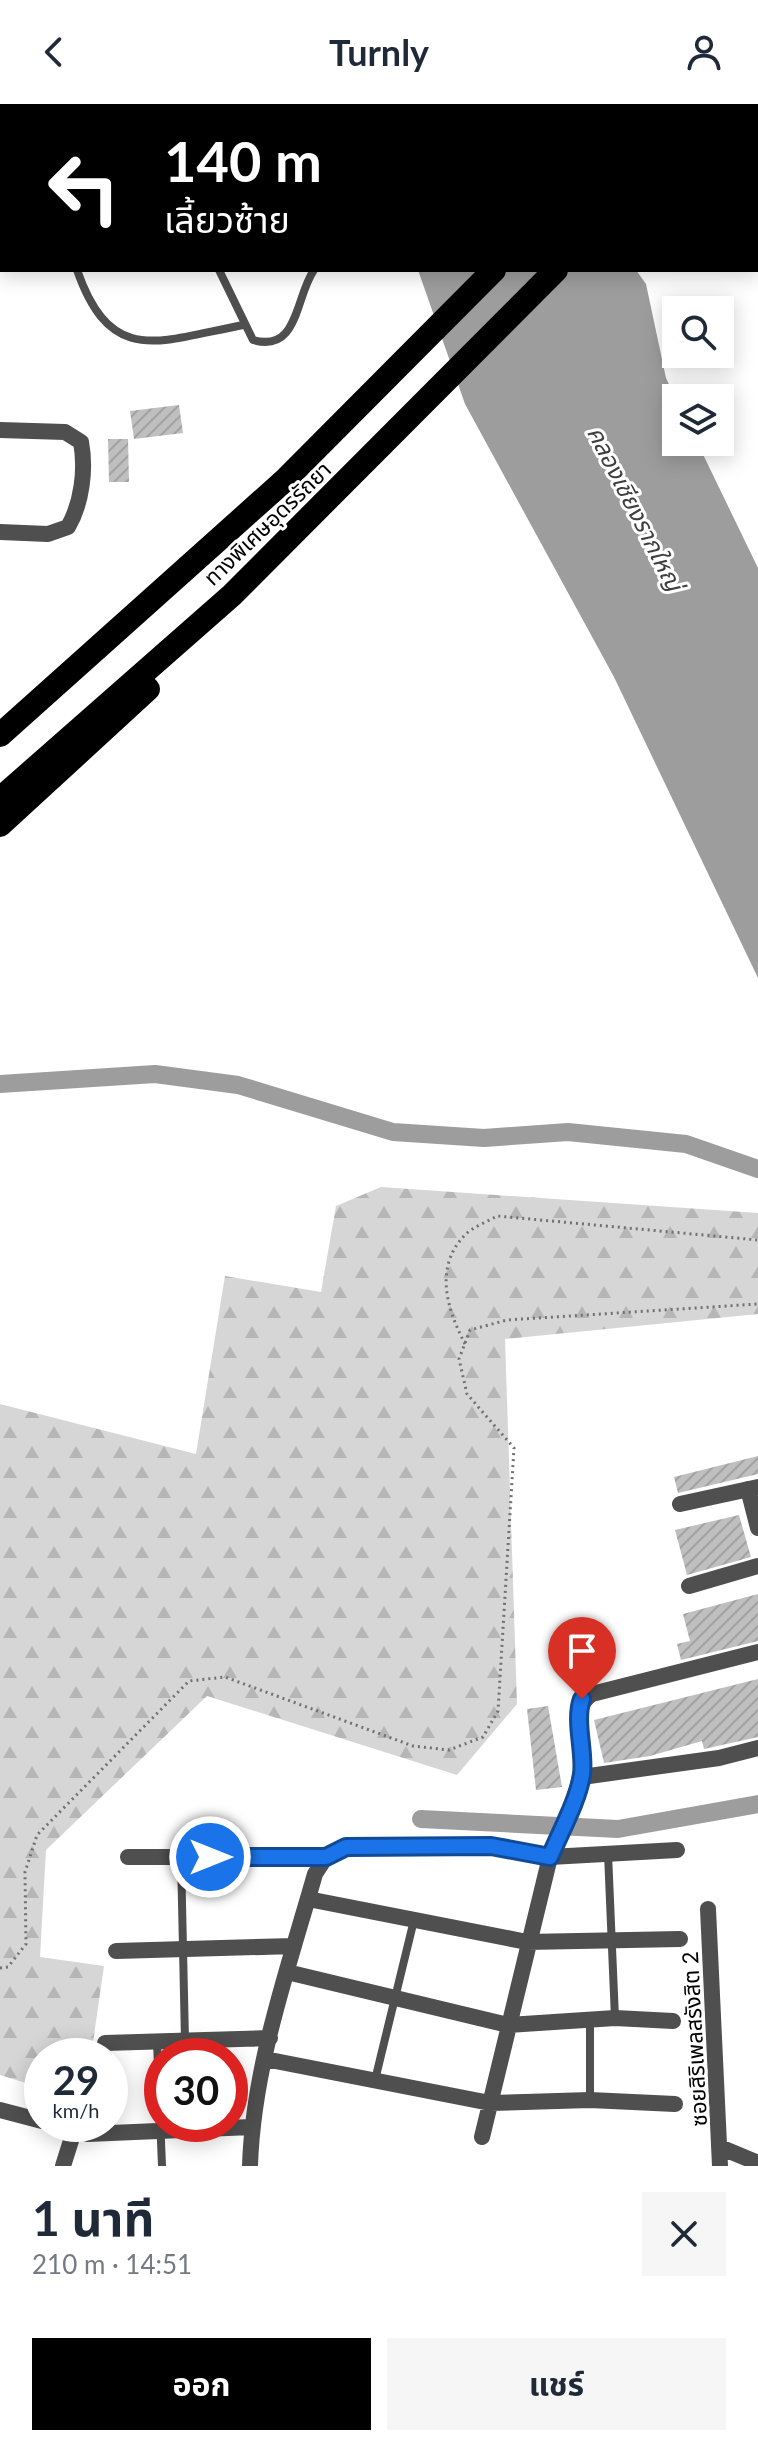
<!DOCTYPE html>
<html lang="th">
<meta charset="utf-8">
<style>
:root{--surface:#fff;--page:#f6f6f7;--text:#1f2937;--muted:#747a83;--accent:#000}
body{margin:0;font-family:Lato,"Noto Sans Thai",sans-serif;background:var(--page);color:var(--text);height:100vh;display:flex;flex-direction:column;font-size:30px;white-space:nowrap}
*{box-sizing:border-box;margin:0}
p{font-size:26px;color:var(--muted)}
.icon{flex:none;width:44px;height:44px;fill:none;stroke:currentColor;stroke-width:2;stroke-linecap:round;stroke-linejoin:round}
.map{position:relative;height:2062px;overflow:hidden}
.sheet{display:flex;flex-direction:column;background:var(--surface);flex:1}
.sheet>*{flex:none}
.guide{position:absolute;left:0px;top:0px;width:758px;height:168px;box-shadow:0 4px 20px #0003;background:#000;color:#fff;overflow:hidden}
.controls{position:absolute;left:662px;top:192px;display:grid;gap:16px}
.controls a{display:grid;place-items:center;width:72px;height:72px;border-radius:0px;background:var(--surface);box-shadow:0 4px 20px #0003;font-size:40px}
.speed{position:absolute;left:24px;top:1934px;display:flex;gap:16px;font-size:40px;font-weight:700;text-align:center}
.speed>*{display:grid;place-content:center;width:104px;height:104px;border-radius:50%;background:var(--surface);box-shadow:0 4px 20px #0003;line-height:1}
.speed small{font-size:20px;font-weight:400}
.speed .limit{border:12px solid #d22;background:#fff;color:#111}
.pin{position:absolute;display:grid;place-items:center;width:68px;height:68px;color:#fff;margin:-82px -34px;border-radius:50% 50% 50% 0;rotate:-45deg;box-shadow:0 0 8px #0007}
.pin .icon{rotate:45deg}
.me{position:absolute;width:88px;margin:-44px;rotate:90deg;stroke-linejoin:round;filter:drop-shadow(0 0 6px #0008)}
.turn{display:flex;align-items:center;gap:28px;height:168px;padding:0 32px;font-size:36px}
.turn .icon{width:104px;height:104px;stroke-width:2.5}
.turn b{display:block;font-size:56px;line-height:68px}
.round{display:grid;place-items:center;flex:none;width:84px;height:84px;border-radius:0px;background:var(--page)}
.overview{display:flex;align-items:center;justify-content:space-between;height:136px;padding:0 32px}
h1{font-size:48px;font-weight:700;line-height:60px}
.action{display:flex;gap:16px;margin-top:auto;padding:16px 32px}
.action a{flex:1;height:92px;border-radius:0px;background:var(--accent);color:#fff;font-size:32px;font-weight:700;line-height:92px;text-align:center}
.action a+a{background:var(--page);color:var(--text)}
header{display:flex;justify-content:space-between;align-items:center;height:104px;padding:0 32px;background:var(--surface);font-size:36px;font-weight:700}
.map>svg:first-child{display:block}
.forest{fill:url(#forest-firs)}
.water{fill:#9d9d9d}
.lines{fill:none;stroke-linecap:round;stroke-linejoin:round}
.canal{stroke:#9d9d9d;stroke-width:18}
.building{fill:url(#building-hatch)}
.path{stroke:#717171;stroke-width:3;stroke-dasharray:2 4;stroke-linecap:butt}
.service{stroke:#4f4f4f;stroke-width:8}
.minor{stroke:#4f4f4f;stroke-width:16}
.motorway{stroke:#000;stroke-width:24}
.route-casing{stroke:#114b97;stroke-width:20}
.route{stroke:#1a73e8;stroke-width:14}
.labels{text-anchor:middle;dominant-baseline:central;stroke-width:6;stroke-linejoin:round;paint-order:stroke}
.street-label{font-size:22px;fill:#000;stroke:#fff}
.water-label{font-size:24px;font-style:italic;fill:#3e3e3e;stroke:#fff}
</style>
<header><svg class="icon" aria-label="back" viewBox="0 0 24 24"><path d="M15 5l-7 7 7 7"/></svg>Turnly<svg class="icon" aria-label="person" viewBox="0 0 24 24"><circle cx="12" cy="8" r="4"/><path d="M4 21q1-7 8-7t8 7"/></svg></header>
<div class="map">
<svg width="758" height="2062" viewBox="0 0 758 2062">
<defs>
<pattern id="forest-firs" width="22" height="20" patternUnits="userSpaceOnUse" patternTransform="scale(2)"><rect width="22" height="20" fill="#d6d6d6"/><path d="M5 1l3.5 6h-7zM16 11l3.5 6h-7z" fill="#b6b6b6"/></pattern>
<pattern id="building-hatch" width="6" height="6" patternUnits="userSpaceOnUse" patternTransform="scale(2)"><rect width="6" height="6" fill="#bfbfbf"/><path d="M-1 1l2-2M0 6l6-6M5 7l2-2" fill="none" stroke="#a2a2a2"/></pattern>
</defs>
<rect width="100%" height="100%" fill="#fff"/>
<path class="forest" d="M381,1083l377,26v101l-253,25 12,365 -60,71 -250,-79 -161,154 -6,107 64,9 -13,90h-49v32l-42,-13v-671l196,50 29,-178 96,16 15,-86z"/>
<path class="water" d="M359,0h214l1,2h-215z
M418,166h218l10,14 20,94 10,21v43h21l61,126v410l-144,-301 -149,-273z"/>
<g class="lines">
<path class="canal" d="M0,980l155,-10 83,11 155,47 91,6 84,-6 118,12 72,25
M421,1715l197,10 140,-25"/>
</g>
<path class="building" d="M179,301l4,28 -49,6 -4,-28z
M108,335h20l1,43h-20z
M758,1352v18l-80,19 -4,-16z
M739,1411l12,42 -64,18 -12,-45z
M758,1490v47l-77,19 -4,-16 13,-3 -7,-27z
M758,1575v58l-54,12 -2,-8 -52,15 -46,7 -10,-43z
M548,1602l14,81 -26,3 -9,-81z"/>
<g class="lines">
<path class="path" d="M465,1240c-18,-35 -31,-76 -1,-108 8,-9 23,-14 33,-20l261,24
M0,1864l8,-1 18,-23 -1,-72 12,-37 152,-154 36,-4 188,69 36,4 34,-13 15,-26 16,-263 -47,-54 -8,-35 11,-29 37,-10 251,-16"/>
<path class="service" d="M0,116h2
M77,166c34,97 82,71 166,55
M219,166l34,70c46,13 42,-43 61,-70
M608,1750l7,164
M181,1753l4,183
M157,1938l5,124
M375,1976l39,-160
M590,1996v-80"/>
<path class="minor" d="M0,326l65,2 16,10c5,27 1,61 -13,85l-20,7 -48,-2
M748,1385l10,39
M680,1400l78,-17
M689,1482l69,-20
M582,1673l137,-19 39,-10
M128,1753h198
M308,1795l219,43 153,-3
M708,1805l12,257
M116,1847l178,-5
M287,1868l221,53 107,-7 58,3
M105,1939l165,-5
M265,1955l225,44 100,-3 85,4
M0,2006l42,11
M51,2020l37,10 163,-7
M482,2033l68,-280 127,-7
M722,2044l36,15
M63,2062l11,-35
M250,2062c3,-99 38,-197 65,-292l11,-17 20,-10 145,-1 59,11c13,-32 31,-66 33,-101 1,-22 -13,-49 9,-62l166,-42"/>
<path class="motorway" d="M655,2l2,-2
M713,2l2,-2
M0,631l285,-255 209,-210
M0,695l232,-204 324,-325
M0,721l148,-136"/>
</g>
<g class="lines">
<g class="route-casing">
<path id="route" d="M210,1753h116l20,-10 145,-1 59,11c10,-25 28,-56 32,-83 3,-23 -8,-53 0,-75"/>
</g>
<use href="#route" class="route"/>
</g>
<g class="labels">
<g class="street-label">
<text transform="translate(267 419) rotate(-44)">ทางพิเศษอุดรรัถยา</text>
<text transform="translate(694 1935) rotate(-93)">ซอยสิริเพลสรังสิต 2</text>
</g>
<g class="water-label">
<text transform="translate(636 404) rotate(63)">คลองเชียงรากใหญ่</text>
</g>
</g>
</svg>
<div class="controls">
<a><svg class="icon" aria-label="search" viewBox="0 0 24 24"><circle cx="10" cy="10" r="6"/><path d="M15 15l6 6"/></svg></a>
<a><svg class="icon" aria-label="layers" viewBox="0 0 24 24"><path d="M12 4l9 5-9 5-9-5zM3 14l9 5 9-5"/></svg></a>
</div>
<div class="speed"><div>29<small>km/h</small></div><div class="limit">30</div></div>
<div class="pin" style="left:582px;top:1595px;background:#d93025"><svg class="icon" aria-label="arrive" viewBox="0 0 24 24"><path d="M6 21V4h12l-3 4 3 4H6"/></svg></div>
<svg class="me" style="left:210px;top:1753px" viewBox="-20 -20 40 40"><circle r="17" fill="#1a73e8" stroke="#fff" stroke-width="3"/><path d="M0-11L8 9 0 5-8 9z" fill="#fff"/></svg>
<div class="guide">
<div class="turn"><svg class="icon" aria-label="left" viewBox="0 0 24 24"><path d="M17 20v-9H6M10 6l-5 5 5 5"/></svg><div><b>140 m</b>เลี้ยวซ้าย</div></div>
</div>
</div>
<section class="sheet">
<div class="overview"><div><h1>1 นาที</h1><p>210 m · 14:51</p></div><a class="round"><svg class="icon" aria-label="close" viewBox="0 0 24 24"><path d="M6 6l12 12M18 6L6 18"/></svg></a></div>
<div class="action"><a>ออก</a><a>แชร์</a></div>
</section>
